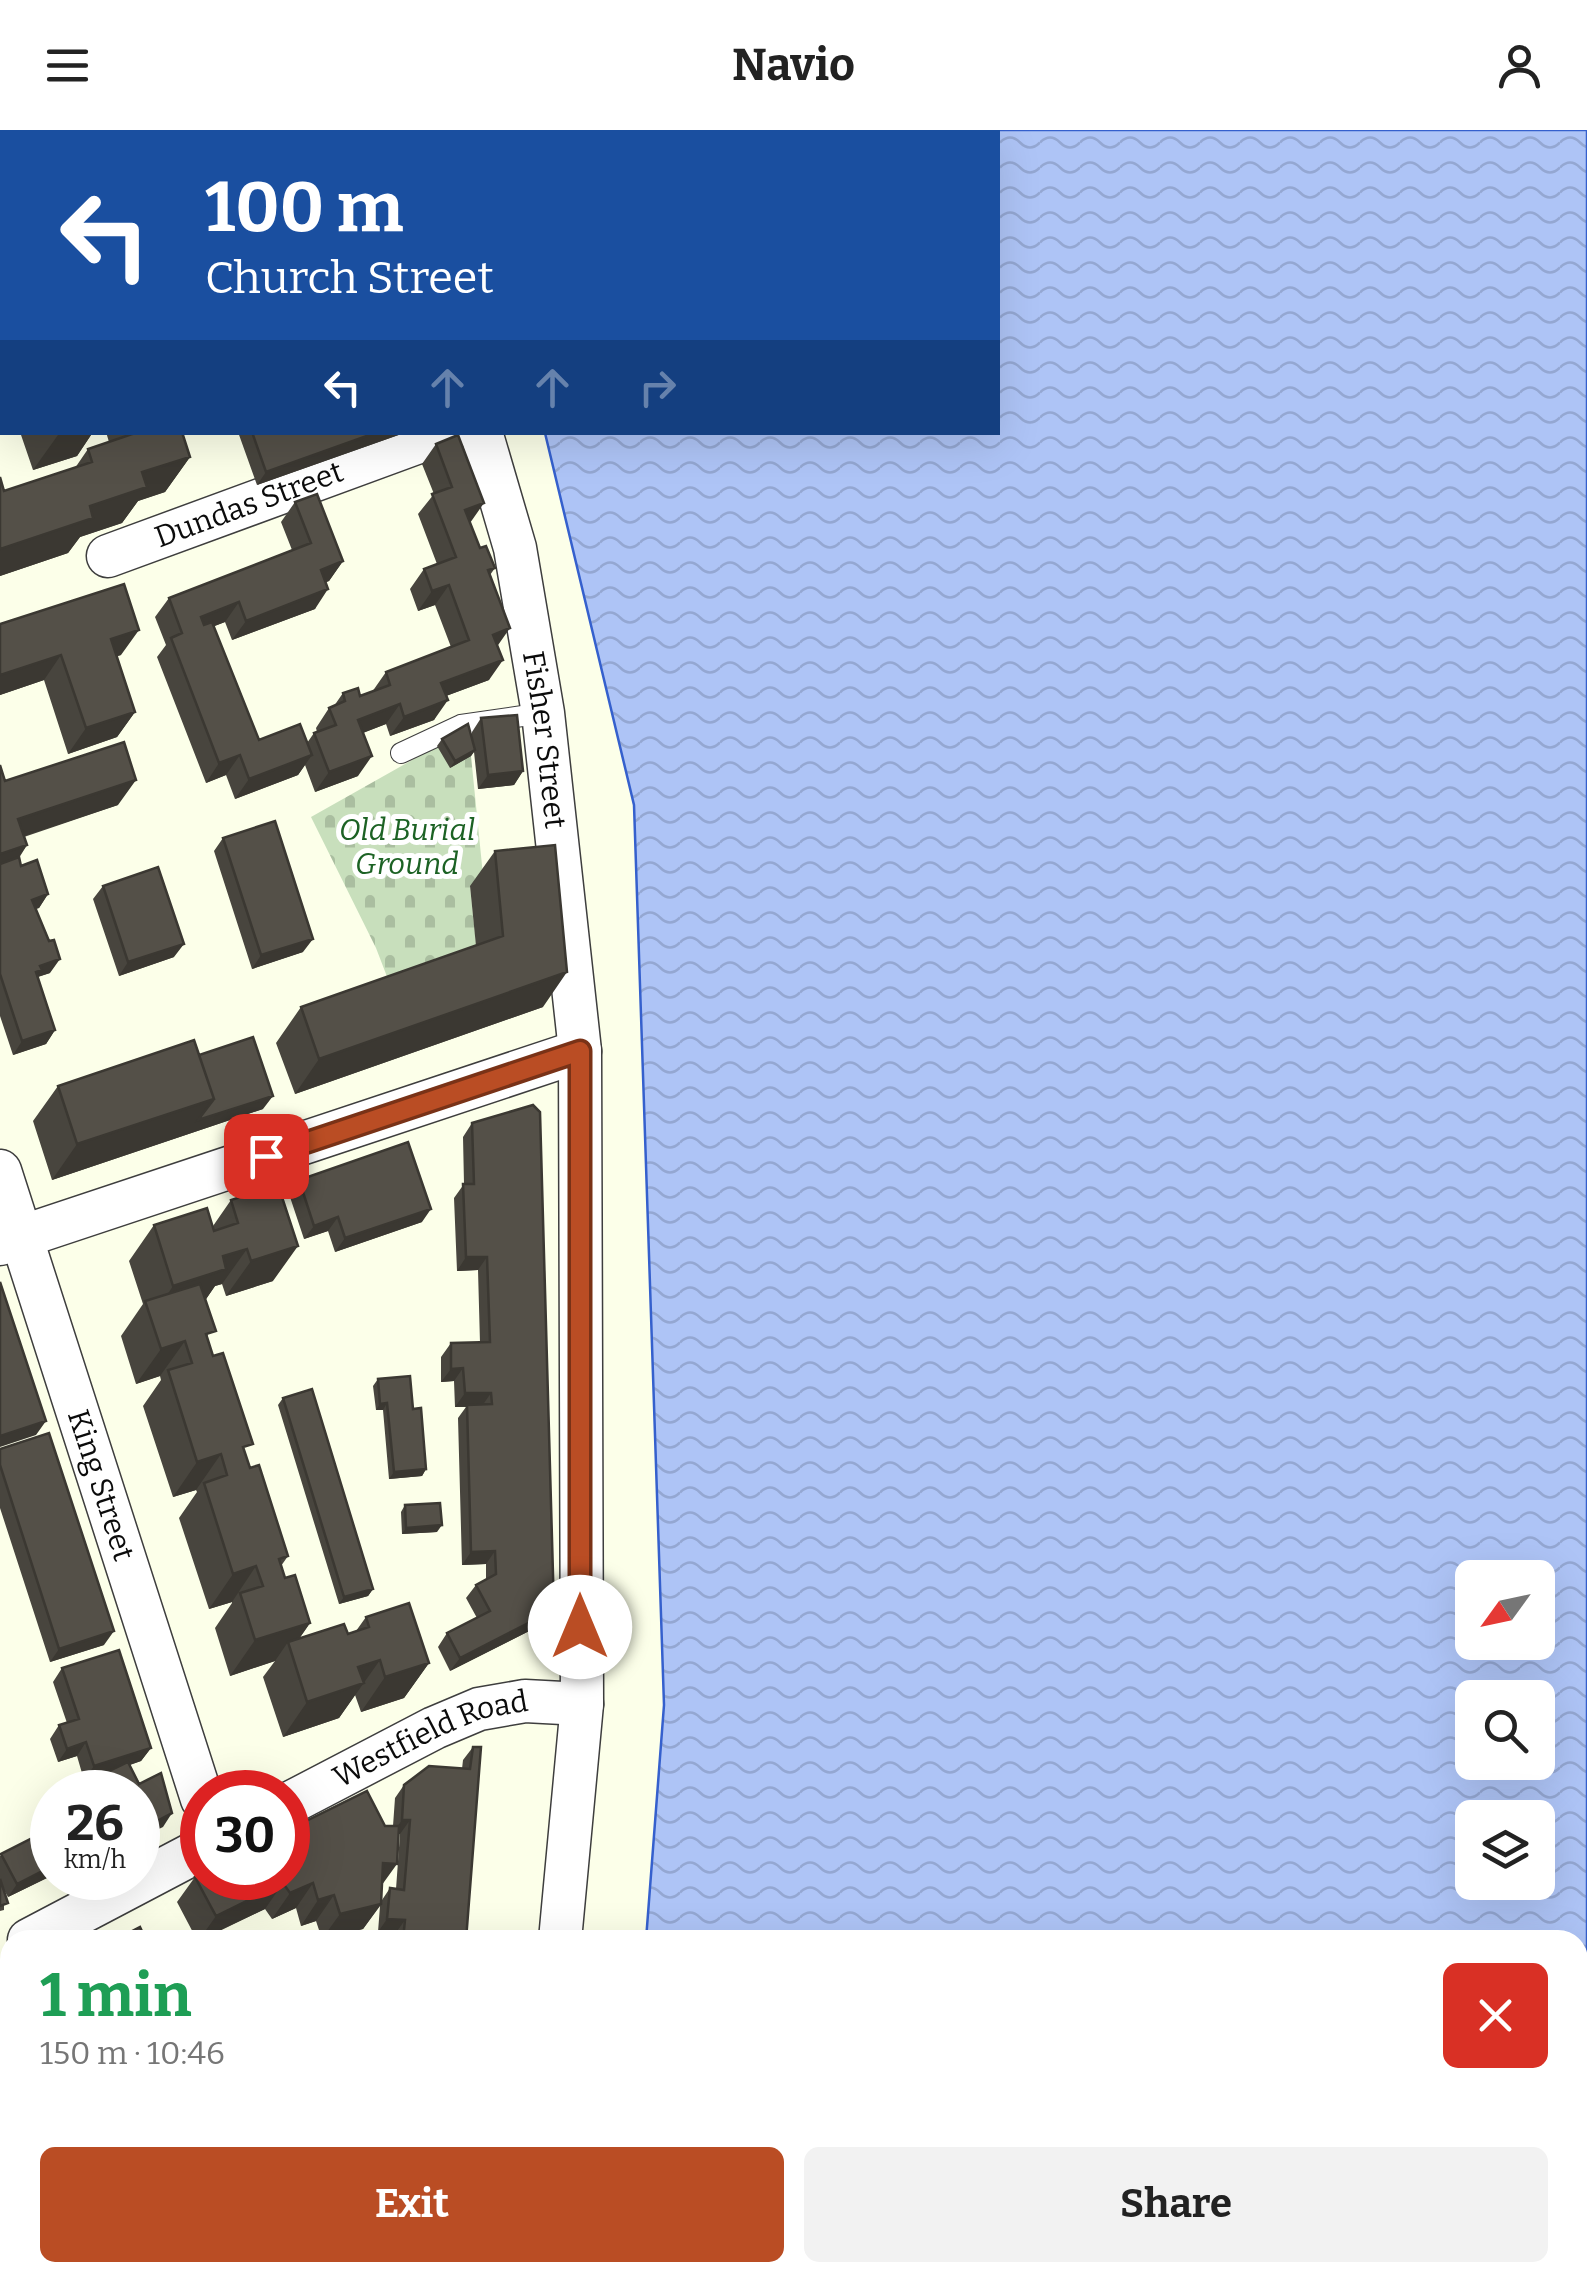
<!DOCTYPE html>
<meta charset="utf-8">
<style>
:root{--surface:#fff;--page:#f2f2f2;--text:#222;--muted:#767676;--accent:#ba4d24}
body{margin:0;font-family:Bitter,serif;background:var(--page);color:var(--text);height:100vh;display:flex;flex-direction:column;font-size:38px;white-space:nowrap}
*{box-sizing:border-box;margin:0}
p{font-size:32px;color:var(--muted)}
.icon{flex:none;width:55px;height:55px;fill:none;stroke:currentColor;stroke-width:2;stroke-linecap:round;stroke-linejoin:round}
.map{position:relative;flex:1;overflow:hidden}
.panel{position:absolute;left:0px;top:1800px;width:1588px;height:352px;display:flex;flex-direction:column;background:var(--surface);border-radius:30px 30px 0 0;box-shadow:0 10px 40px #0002}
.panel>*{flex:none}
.top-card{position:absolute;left:0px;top:0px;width:1000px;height:305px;box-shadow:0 10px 40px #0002;background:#1a4fa0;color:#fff;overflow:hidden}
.needle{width:65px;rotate:237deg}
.controls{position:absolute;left:1455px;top:1430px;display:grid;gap:20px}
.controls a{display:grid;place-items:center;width:100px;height:100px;border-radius:15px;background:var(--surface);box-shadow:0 10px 40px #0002;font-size:50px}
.speed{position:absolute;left:30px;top:1640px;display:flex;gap:20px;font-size:50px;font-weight:700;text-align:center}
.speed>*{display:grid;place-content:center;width:130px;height:130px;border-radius:50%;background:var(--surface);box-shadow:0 10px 40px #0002;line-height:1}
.speed small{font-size:25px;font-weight:400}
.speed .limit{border:15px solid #d22;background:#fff;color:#111}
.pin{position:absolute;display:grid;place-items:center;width:85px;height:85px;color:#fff;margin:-42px;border-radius:20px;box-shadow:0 5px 15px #0006}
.me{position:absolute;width:110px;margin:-55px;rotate:0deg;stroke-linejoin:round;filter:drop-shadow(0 0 8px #0008)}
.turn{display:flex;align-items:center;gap:35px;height:210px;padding:0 40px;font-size:45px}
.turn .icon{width:130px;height:130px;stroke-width:2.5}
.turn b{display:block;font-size:70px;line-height:85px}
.lanes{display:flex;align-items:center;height:95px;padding:0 40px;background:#0003;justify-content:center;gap:50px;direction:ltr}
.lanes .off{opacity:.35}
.round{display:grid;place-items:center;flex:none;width:105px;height:105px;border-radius:15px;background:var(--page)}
.head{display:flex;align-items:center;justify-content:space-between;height:170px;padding:0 40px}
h1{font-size:60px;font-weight:700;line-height:75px;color:#1e9e55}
.action{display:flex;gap:20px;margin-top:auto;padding:20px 40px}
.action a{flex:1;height:115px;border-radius:15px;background:var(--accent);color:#fff;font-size:40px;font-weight:700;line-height:115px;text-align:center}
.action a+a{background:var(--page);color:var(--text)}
header{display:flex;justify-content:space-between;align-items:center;height:130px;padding:0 40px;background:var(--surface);font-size:45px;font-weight:700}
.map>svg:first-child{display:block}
.cemetery{fill:url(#cemetery-stones)}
.water{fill:url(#water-waves);stroke:#3560cd;stroke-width:2.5;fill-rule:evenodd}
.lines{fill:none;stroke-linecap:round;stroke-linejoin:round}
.lane-casing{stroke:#3e3e3e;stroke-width:22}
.street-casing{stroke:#3e3e3e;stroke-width:45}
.lane{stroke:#fff;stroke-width:20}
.street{stroke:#fff;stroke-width:42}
.wall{fill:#48453e;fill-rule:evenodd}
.shaded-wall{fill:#3b3832}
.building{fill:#545048;stroke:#3b3832;stroke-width:2.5}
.route-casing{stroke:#793217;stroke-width:25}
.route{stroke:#ba4d24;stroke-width:18}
.labels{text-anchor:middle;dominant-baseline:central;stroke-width:10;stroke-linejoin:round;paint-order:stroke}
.street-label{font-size:30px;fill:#0b0b0b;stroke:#fff}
.park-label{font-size:30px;font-style:italic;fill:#1c6224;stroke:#fff}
</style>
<header><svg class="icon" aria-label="menu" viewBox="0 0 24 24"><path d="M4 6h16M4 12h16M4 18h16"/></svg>Navio<svg class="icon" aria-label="person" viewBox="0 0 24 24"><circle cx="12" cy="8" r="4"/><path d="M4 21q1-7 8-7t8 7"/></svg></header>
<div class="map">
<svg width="1587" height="2151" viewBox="0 0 1587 2151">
<defs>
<pattern id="cemetery-stones" width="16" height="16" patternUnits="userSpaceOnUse" patternTransform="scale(2.5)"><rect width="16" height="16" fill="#c8dfbc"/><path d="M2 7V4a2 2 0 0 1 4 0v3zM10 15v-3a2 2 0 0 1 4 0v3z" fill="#aabea0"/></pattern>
<pattern id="water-waves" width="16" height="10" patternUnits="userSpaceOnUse" patternTransform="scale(2.5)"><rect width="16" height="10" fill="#aec4f6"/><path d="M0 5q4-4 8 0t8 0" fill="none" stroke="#94a7d2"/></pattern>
</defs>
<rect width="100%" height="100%" fill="#fcffe9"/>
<path class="cemetery" d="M437,616l34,10 13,129 -14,2 9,84 -83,29 -20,-52 -65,-131z"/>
<path class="water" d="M497,0h1090v2151h-966v-9h957v-332h-932l18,-235 -30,-900 -89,-372 453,-1v-300zM1472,1448h66v64h-66zM1472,1568h66v64h-66zM1472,1688h66v64h-66z"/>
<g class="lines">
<g class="lane-casing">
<path id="lane" d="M401,623l60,-28 82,-12"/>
</g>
<g class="street-casing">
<g id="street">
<path d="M373,0l1,2"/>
<path d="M0,193l2,-1"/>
<path id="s1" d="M481,302l34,116 28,165 37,338 2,653 -22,236"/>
<path id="s2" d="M108,426l338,-124"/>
<path id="s3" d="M0,1041l202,628"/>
<path d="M0,1114l580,-193"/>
<path id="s4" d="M288,1674l146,-76 45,-19 46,-8 57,3"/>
<path d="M29,1810l173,-91"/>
<path d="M531,2151l1,-9"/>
</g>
</g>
<use href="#lane" class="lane"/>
<use href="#street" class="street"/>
</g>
<path class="wall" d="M284,0h64l1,2h-64z
M20,302h73l-16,24 -44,14z
M106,302h76l8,25 -25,35 -27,9 -16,22 -42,14 -12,16 -68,23v-99l4,14 71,-23 13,-19 21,-7z
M238,302h169l-150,53z
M436,314l44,104 15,20 -5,7 7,71 -8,34 -43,16 -12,24 -44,16 -4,-12 -23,9 -5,43 -43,16 -10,-27 -7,10 -63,24 -9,-24 -20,8 -49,-126 9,-12 -11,-28 14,-19 123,-48 -11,-28 14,-20 48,59 -14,20 -3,1 -11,27 -83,31 -7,-18 -11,4 45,114 48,3 7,-10 3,-1 -1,-4 13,-20 5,-2 9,-13 17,3 12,-4 14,-20 65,-25 -16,-42 -17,6 -8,-22 14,-20 13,-5 -19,-50 16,-20 -12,-30z
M0,494l121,31 -4,1 18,56 -18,25 -49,17 -24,-74 -44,15z
M481,588l42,53 -9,14 -36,4 -4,-37 -3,4 -21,12 -13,-22 5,-7 30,-1v-6z
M0,635l5,16 113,24 -94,32 3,8 -8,13 2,8 27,28 -9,14 -4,1 15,64 -12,4 17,53 -9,14 -33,11 -13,-39z
M223,708l80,114 -51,17 -38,-118z
M495,721l48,156 -248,87 -19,-51 25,-36 175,-61 -6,-60z
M103,756l71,71 -55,19 -26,-77z
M199,925l64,54 -211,71 -19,-59 25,-35z
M472,993l73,500 -95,48 -12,-24 9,-14 30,-15 -11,-20 10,-13 10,-6v-15l-24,1 -4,-147 8,-11h-11l-1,-26 -13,1v-25l10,-14h29l-2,-73 -21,1 -3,-73 10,-14 -1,-47z
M299,1050l123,42 -87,30 -7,-21 -24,8 -15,-45z
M231,1070l42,81 -47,15 -4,-12 -7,2 -9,13 2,43 42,126 38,88 -7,10 4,12 25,45 -11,16 49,-5 8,-3 10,-14 63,46 -25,35 -43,14 -6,-17 -16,23 -56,19 -20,-60 12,-16 -45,15 -15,-48 17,-25v-1l-23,7 -30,-91 18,-26 -1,-2 -23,7 -30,-91 18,-26 -1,-4 -24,8 -15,-48 22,-32 -14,-43 25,-36 59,1z
M378,1249l35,30 13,60 -4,7 -33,3 -6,-69h-7l-3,-24z
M283,1268l90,191 -5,7 -29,8 -61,-199z
M0,1319l104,196 -54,17 -50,-154z
M405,1375l32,27 -35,2 -1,-22z
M62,1538l89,80 -10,13 -11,4 33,62 -25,-35h-52l9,-14 11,-6 -22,8 -7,-24 -19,6 -8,-23 9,-14 8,-2 -14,-41z
M473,1617l-7,193h-71v-6l-17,-2 2,-26 -17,23 -41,10 -6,-18 -15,5 -5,-18 -24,11 -7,-10 -64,31h-4l-20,-38 18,-25 190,-51h8l2,-28 9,-13 58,-16 1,-9zM398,1704h2l-4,55 -6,-1 -8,12v-16z
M52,1680v68h10l-10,4 -3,-5 -41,20 -4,-7v20l-4,1v-55l45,-24 -4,-8z
M272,2142h168l-1,9h-167z"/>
<path class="shaded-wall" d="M65,302h28l-16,24 -44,14 25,-35z
M378,302h29l-150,53 9,-13z
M190,327l-25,35 -27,9 -16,22 -42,14 -12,16 -68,23v-27l90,-43 52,-34z
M484,373l-14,20 -5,-13z
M343,431l-14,20 -22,9 14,-20z
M449,455l-14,20 -17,6 14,-20z
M328,459l-13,20 -83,31 14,-19z
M239,472l-14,20 -38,15 14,-20z
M510,498l-14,20 -3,-13z
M139,500l-18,25 -28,9 18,-25z
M61,525l-17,25 -44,15v-20z
M503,530l-14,20 -62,23 14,-20z
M448,570l-14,20 -44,16 14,-19z
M400,574l-14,20 -42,16 14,-20z
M135,582l-18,25 -49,17 18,-26z
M475,620l-4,6 -21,12 5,-7z
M240,625l-14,20 -20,8 13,-20z
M312,625l-14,20 -63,24 14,-20z
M372,626l-14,20 -43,16 14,-20z
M523,641l-9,14 -36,4 10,-14z
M136,650l-18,25 -118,39 18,-25z
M27,715l-18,26 -9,3v-20z
M48,764l-9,14 -17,5 10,-13z
M313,809l-10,13 -51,17 9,-14z
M184,814l-10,13 -55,19 9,-14z
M60,829l-10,14 -13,4 -10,8 13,-19z
M567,842l-24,35 -248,87 24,-35z
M55,900l-9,14 -33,11 9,-14z
M273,966l-10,13 -211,71 25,-36 137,-45z
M431,1079l-9,13 -87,30 10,-14z
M338,1087l-10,14 -24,8 10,-13z
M298,1116l-25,35 -47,15 25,-35z
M247,1119l-25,35 -7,2 -13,19 -51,14 22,-33 50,-30z
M466,1127h21l-9,13 -21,1z
M185,1211l-25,35 -24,8 25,-35z
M463,1238l-9,13 -13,1 10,-13z
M465,1263h26l-9,13 -27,1z
M387,1273l-4,7h-7l4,-6z
M46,1291l-10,14 -36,12v-11z
M221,1324l-25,36 -23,7 24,-35z
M426,1339l-4,7 -33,3 5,-7z
M442,1395l-5,7 -35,2 4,-6z
M495,1421l-9,13 -24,1 9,-13z
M256,1436l-24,36 -23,7 24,-35z
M373,1459l-5,7 -29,8 5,-7z
M554,1480l-9,13 -95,48 10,-13z
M310,1493l-19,27 -3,-8 -13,19 -45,15 25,-36z
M114,1501l-10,14 -54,17 9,-13z
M380,1530l-41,58 -56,19 24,-35 51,-35z
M429,1533l-25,35 -43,14 24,-35z
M86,1612l-9,14 -19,6 9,-13z
M151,1618l-10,13 -57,19 10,-14z
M172,1683l-9,14 -25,12v-8z
M402,1690h8l-10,14h-8z
M383,1733l14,1 -18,25z
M52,1736v6l-3,5 -41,20 9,-13z
M283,1753l-18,26 -66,31 17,-24z
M313,1753l-17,25 -24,11 18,-26z
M334,1765l-18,26 -15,5 17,-26z
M381,1774l-18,25 -41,10 18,-25z
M387,1789l18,1 -10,14 -17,-2z
M136,2142h35l-6,9h-35z
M279,2142h50l-6,9h-50z"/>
<path class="building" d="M119,0h29l1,2h-30z
M156,0h20l1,2h-28z
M299,0h49l1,2h-49z
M2,86v58l-2,1v-58z
M138,302h44l8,25 -48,15 5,15 -57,19 3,12 -93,31v-72l4,14 88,-29 -4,-13z
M252,302h126l-112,40z
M458,305l26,68 -19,7 15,38 6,-2 9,22 -7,2 22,58 -17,7 10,25 -62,23 7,17 -44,17 -4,-13 -42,16 14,36 -43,16 -15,-39 22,-8 -7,-17 16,-7 -2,-8 15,-5 2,8 30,-11 -4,-13 83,-32 -20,-55 -17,6 -8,-22 32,-12 -24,-63 20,-7 -16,-43z
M317,364l26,67 -22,9 7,19 -82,32 -7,-19 -38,15 3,8 8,-3 47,118 41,-16 12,31 -63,24 -9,-24 -21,8 -48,-125 11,-5 -13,-35 142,-55 -16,-41z
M124,454l15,46 -28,9 24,73 -49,16 -25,-73 -61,20v-51z
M517,585l6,56 -35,4 -7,-57z
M468,594l7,26 -20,11 -13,-22z
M124,612l12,38 -118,39 9,26 -27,9v-89l5,16z
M275,691l38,118 -52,16 -38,-117z
M555,715l12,127 -248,87 -18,-52 202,-71 -8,-85z
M19,727l2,9 16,-6 11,34 -16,6 17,41 5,-1 6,19 -20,7 2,4 -6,2 19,58 -33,11 -22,-67v-110z
M158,737l26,77 -56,18 -25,-76z
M253,907l20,59 -75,24 16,-21 -15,-44z
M194,910l20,59 -137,45 -19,-58z
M533,975l7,7 14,498 -94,48 -13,-25 43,-22 -14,-26 20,-11 -1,-23 -24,1 -3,-110 -1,-37 25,-1 -1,-11h-26l-2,-25 -12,1v-26l39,-1 -3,-85h-21l-3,-73h11l-2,-61z
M408,1012l23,67 -86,29 -7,-21 -24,9 -15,-46z
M278,1055l20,61 -47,15 -4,-12 -24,7 3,13 -53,17 -19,-61 53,-17 7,23 24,-8 -7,-23z
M0,1152l46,139 -46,15z
M200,1154l16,47 -10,3 7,22 10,-3 30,91 -10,3 7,21 9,-3 29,91 -9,3 6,19 10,-3 15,48 -55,17 -15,-47 23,-7 -7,-20 -23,8 -29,-91 23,-8 -6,-21 -24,8 -29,-92 24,-7 -7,-22 -24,8 -16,-48z
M410,1246l3,33 8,-1 5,61 -32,3 -7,-69 -7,1 -2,-25z
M312,1259l61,200 -29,8 -61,-199z
M49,1303l65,198 -55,18 -59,-184v-16z
M440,1373l2,22 -36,3 -1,-23z
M409,1473l20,60 -44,14 -5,-17 -22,7 6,16 -57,19 -19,-60 56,-18 4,10 21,-7 -3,-10z
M119,1520l32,98 -57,18 -8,-24 -19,7 -8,-24 20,-6 -17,-51z
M473,1617h8l-15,193h-63l2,-20 -18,-1 3,-31 14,2 6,-70h-8l2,-35 25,-19 41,3z
M128,1632l11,22 22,-11 11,40 -34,18v-39h-36l-7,-14z
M367,1661l18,35h14l-2,38 -14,-1 -2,41 -41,10 -6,-19 -16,5 -5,-17 -23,10 -7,-10 -67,33 -21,-39 7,-4v5h86v-48z
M52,1698v38l-35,18 -16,-30z
M0,1749l8,24 -8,3z
M140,1797l6,13h-31z
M332,2142h108l-1,9h-107z
M112,2148h48v3h-48z"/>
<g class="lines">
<g class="route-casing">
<path id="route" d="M266,1026l314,-105v576"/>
</g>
<use href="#route" class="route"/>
</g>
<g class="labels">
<g class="street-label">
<text stroke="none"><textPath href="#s2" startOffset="150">Dundas Street</textPath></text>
<text stroke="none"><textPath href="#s1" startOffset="315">Fisher Street</textPath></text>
<text stroke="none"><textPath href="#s3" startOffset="330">King Street</textPath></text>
<text stroke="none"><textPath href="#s4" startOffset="158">Westfield Road</textPath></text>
</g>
<g class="park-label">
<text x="407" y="700">Old Burial<tspan x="407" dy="34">Ground</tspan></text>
</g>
</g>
</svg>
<div class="controls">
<a><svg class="needle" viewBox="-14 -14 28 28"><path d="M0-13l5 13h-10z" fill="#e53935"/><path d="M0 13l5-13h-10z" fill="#767676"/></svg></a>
<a><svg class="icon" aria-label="search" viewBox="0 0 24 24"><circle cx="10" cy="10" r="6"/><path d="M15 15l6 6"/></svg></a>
<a><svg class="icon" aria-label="layers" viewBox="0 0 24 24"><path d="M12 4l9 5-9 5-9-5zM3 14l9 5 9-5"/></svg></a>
</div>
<div class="speed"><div>26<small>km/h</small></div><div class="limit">30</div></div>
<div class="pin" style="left:266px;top:1026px;background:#d93025"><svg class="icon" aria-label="arrive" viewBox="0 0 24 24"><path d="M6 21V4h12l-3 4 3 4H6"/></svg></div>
<svg class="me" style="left:580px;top:1497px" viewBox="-20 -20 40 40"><circle r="19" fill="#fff"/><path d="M0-13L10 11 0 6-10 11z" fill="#ba4d24"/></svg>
<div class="top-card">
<div class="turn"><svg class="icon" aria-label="left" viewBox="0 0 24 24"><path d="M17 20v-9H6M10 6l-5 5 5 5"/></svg><div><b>100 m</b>Church Street</div></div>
<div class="lanes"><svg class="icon" aria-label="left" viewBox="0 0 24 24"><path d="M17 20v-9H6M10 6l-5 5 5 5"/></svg><svg class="icon off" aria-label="ahead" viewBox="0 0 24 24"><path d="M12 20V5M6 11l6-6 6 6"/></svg><svg class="icon off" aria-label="ahead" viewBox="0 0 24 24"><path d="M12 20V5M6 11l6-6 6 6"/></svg><svg class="icon off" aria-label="right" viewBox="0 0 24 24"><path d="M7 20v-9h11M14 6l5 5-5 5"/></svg></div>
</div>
<section class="panel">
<div class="head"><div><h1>1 min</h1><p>150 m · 10:46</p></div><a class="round" style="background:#d93025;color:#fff"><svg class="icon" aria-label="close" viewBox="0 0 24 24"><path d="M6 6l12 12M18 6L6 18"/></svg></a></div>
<div class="action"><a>Exit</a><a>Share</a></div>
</section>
</div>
